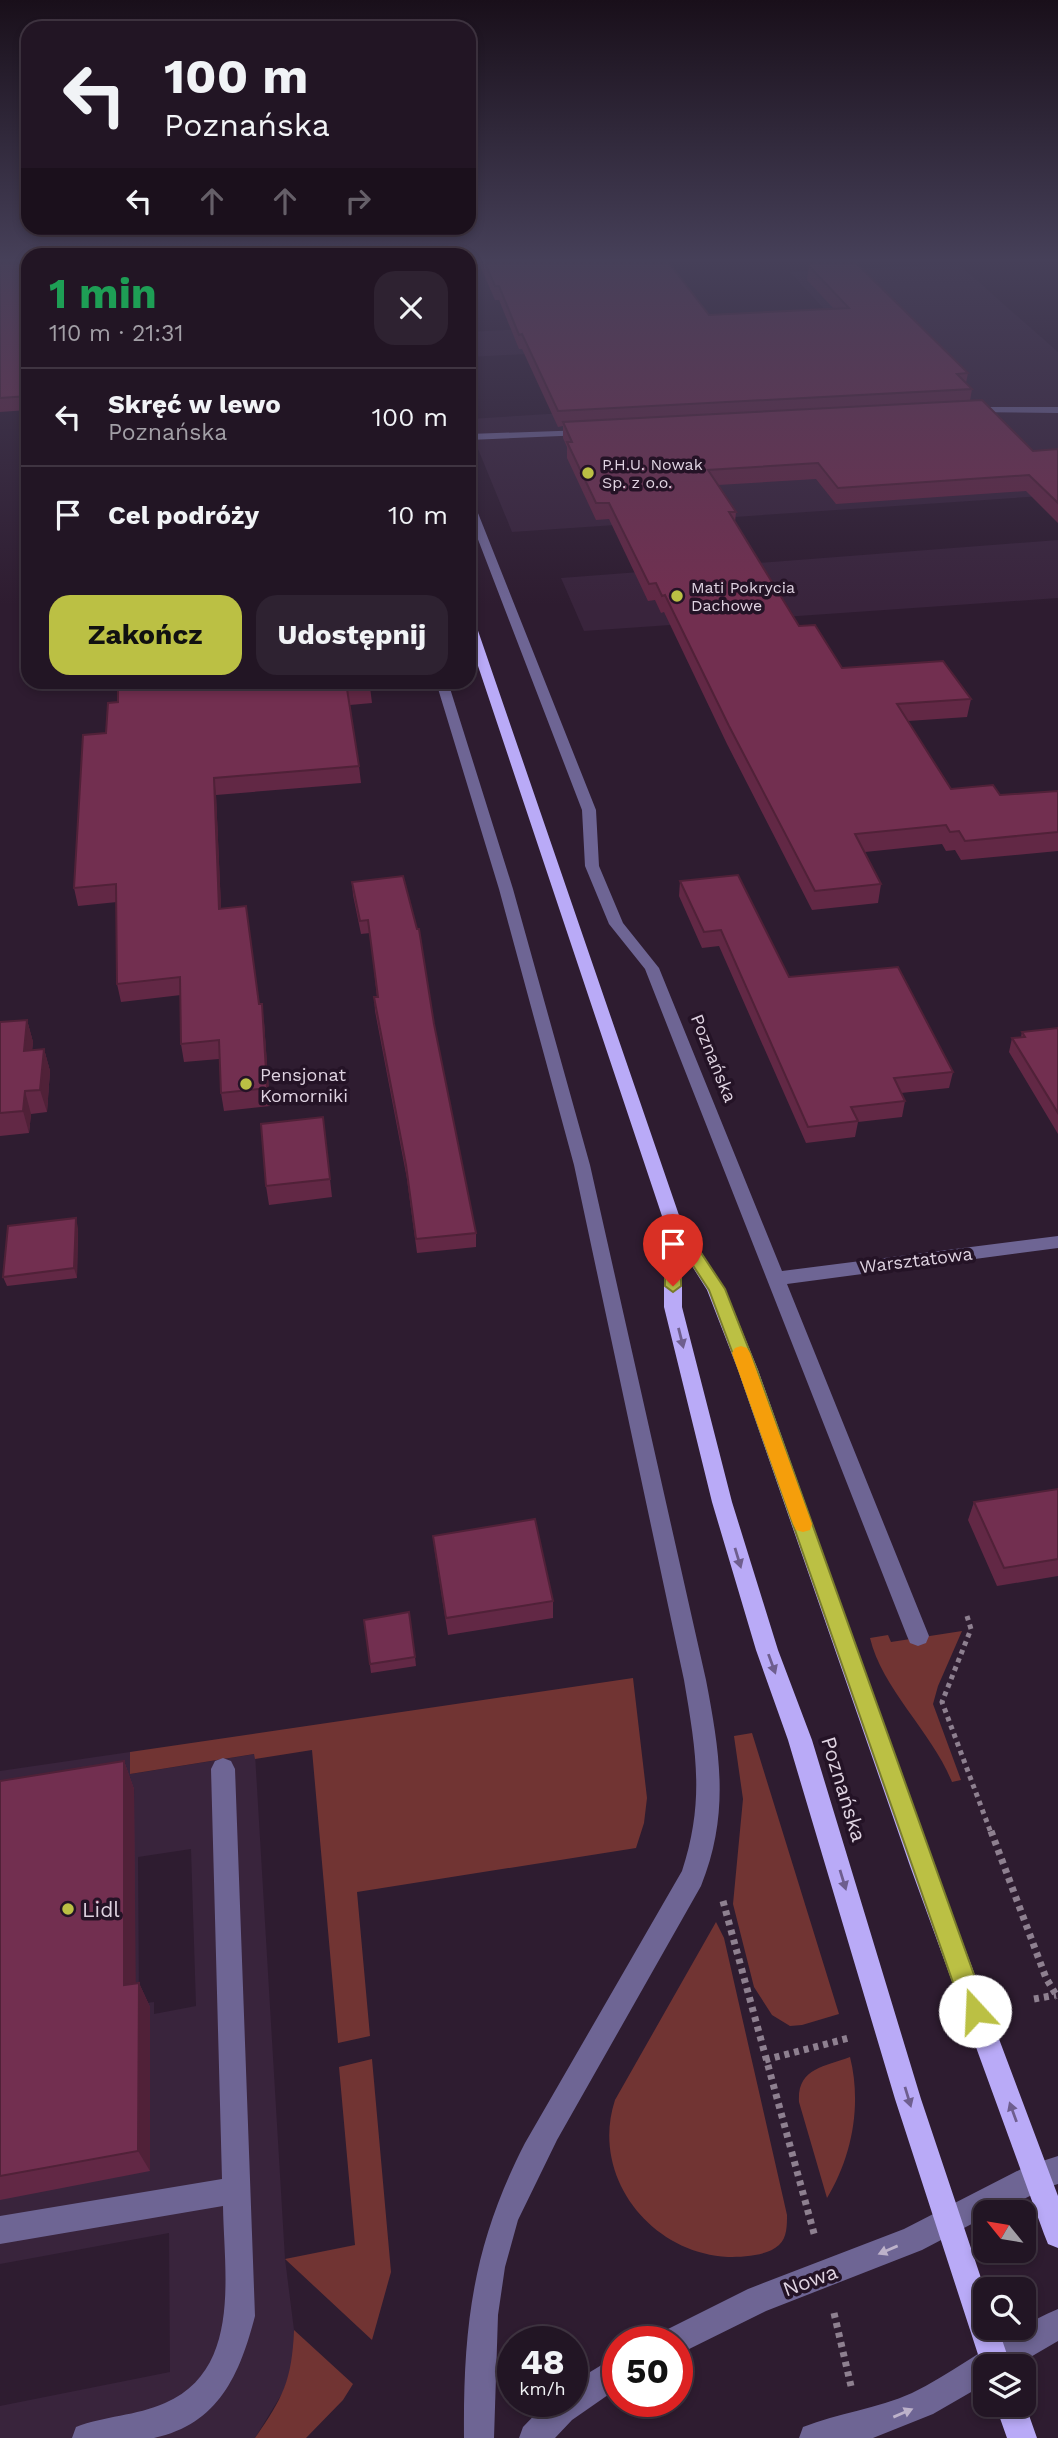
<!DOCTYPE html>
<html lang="pl">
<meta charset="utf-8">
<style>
:root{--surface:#221524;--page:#2e2231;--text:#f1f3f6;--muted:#a29fa6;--line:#3f3441;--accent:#bbc044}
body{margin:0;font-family:"Work Sans",sans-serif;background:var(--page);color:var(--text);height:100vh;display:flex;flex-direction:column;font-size:26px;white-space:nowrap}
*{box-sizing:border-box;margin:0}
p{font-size:23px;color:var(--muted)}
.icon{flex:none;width:38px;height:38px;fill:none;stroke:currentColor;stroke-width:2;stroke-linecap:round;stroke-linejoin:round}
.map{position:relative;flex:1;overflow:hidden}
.sheet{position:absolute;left:21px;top:248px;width:455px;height:441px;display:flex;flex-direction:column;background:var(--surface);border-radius:21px;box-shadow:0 4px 10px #0003,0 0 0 2px var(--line)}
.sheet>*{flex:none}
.top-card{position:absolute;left:21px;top:21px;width:455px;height:214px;border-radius:21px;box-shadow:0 4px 10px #0003,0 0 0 2px var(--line);background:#221524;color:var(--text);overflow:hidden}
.needle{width:46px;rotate:300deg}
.controls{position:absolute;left:973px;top:2200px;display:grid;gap:14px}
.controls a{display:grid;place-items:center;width:63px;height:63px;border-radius:14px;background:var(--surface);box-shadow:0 4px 10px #0003,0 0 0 2px var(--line);font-size:35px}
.speed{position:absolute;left:497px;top:2326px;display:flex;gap:14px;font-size:35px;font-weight:700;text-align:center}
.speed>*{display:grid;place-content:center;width:91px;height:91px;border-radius:50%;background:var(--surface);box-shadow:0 4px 10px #0003,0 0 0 2px var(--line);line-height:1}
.speed small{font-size:18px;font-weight:400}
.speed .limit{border:10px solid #d22;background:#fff;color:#111}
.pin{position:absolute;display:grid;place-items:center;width:60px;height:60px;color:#fff;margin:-72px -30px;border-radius:50% 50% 50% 0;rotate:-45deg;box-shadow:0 0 7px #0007}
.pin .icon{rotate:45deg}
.me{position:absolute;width:77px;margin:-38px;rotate:340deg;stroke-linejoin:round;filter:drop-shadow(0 0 5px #0008)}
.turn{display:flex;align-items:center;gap:24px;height:147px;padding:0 28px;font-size:32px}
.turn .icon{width:91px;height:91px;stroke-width:2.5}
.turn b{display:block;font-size:49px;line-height:60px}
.lanes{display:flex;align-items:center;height:66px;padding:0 28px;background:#0003;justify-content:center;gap:35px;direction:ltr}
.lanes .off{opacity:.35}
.round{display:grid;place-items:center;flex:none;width:74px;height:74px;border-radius:21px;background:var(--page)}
.summary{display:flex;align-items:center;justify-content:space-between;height:119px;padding:0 28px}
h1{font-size:42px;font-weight:700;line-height:52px;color:#1e9e55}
.primary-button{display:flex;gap:14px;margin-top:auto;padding:14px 28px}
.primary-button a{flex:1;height:80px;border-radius:21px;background:var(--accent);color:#111;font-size:28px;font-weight:700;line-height:80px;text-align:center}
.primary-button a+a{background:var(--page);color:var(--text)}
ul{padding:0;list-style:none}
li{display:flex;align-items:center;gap:21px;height:98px;padding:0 28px;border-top:2px solid var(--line)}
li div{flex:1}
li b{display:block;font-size:26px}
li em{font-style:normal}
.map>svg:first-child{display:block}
.built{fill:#39243c;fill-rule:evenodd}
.green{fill:#713433}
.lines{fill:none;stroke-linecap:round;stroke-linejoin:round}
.path-far1{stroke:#8e8090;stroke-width:5;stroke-dasharray:4.5 4.5;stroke-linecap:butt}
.path{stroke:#8e8090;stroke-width:7;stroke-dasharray:5 5;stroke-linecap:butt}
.minor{fill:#6e6594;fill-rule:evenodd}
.major{fill:#b9aaf7;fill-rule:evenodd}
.wall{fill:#622845}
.shaded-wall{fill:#502138}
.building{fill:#722f50;stroke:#502138;stroke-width:2}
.oneway{fill:#6e5e8e}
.oneway2{fill:#bdb2ca}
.route{fill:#bbc044;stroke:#7a7d2c;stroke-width:2}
.slow{fill:#f59e0b}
.poi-dot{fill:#bbc044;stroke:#241326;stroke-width:2.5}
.labels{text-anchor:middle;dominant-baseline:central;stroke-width:7;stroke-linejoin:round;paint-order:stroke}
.far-poi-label{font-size:16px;fill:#dfd3e1;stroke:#241326;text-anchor:start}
.street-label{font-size:18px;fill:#dfd3e1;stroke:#241326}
.poi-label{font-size:18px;fill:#dfd3e1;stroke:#241326;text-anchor:start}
.near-street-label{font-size:21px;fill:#dfd3e1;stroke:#241326}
.near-poi-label{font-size:21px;fill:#dfd3e1;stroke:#241326;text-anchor:start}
</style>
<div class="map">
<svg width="1058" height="2438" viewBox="0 0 1058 2438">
<rect width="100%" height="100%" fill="#2e1c30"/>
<path class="built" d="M958,264l100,88v143l-546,37 -43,-105v-8l224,-14 -35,-58 -189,10v-25l358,-20 -37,-40z
M1058,540v58l-474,33 -23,-53z
M130,1752l1,22 124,-20 30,505 9,71 -1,34 -10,28 -28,46h-255v-32l170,-34 -1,-139 -169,31v-493zM191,1849l5,157 -42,8v-12l-15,2 -1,-147z"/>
<path class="green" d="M962,1631l-24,55 -5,18 28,76 -9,2c-20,-50 -70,-93 -82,-144l18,-3 3,7z
M633,1678l14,120 -3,25 -8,25 -279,44 13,144 -32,7 -26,-293 -57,9 -1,-5 -124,20v-22z
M752,1733l87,281 -37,11 -12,1 -18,-11 -18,-28 -21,-83 10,-105 -9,-63z
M716,1922l8,16 63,277c0,10 0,23 -8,30 -12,11 -35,12 -51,12 -78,-4 -138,-81 -113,-157z
M850,2057c12,48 2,100 -23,141l-28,-96c-2,-34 25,-35 51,-45z
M372,2059l19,213 -19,68 -87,-81 70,-14 -16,-178z
M294,2330l59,54 -10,16 -37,38h-51c28,-40 37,-58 39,-108z"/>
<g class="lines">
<path class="path-far1" d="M967,1616l4,13 -29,73 49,131"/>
<path class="path" d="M991,1831l55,147 12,20
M723,1901l92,336
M1034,1999l22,-4
M765,2060l84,-22
M834,2313l17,73"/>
<path class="minor" d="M969,407h89v6l-92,-1v-4z
M587,430l2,2 -5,3 -115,5v-6z
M469,500l5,3 122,307 3,56 24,57 36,45 123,303 276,-35v12l-271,36 142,352 -3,7 -8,3 -8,-3 -3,-7 -262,-667 -36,-45 -24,-58 -3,-56 -113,-294z
M436,682h12l65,207 77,276 116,515c14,73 24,134 -5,206l-144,254 -39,80 -13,47 -7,48 -4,123h-30c-1,-113 9,-194 61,-295l157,-272c23,-70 14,-120 2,-191l-110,-515 -75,-276z
M223,1758l8,3 4,8 20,547c-15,58 -36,108 -101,122 -26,0 -56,0 -82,0l4,-11c28,-11 60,-11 89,-24 77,-33 59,-129 58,-197l-223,38v-28l222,-37 -11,-410 4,-8z
M1058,2156v28c-22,6 -52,28 -73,28v5l-63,33 -156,61 -89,44v-13h-20l5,-10 86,-43 156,-60 123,-63z
M1058,2309v32l-43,25h-30v18l-52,30 -60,24h-74l4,-11c35,-14 74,-18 109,-34 50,-25 94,-62 146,-84z
M618,2355v33l-46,32 -17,18h-36l4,-11 25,-26h24v-18z"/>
<path class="major" d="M469,619l6,3 206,599 44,68 33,81 176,496 124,330v52l-10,-4 -4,-10 -134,-368 -172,-496 -31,-80 -25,-40v57l50,195 46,148 34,90 109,359 64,191v38h13l13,38h-26v10l-90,-277 -107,-359 -32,-90 -44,-148 -48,-195v-85l-195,-583z
M1024,2401l13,37h-30l-12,-34h29z"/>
</g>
<path class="wall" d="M0,263h28v147l-28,2z
M479,263h190l40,52 125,-6 -27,-29 2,-14 159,107 -2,10 6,6 -2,12 63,50 25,-2v74l-32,-32 -190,13 -20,-25 -98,6 18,27 -1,10 64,104 43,42 129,31 -4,18 -59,4 43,68 49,6 58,-4v60l-97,9 -6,-10 -9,1 -4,-7 -77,8 16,32 -3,19 -66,7 -85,-166 -63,-132 -3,1 -6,-13 -7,1 -39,-82 -13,1 -29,-62v-11l-4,-9v-12l-5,1 -36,-78h-3l-20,-49h-4z
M370,687l2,16 -22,2 9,61 2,17 -145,12 5,114 38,95 5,18 6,84 -46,5 -3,-18 -2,-34 -35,3 -3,-18v-49l-60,7 -4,-18v-82l-39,4 -4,-18 32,-155 12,-31z
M680,881l109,96 164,95 -4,16 -48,5 4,8 -3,16 -44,5 -3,15 -49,6 -87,-197 -17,2 -23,-52z
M352,882l82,142 42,209v14l-59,6 -10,-74 -32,-168 -1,-14h3l-7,-64 -9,1 -8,-39z
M27,1020l6,22 -1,8 12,-1 6,22 -3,41 -16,2 -2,19 -29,3v-114z
M1058,1028v106l-49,-82 3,-14 9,-1 1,-5z
M323,1117l9,80 -63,8 -3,-19z
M78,1228l-1,50 -70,8 -4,-9z
M1058,1489v87l-61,10 -29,-66 6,-18z
M433,1536l120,65v17l-105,17 -13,-82z
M364,1620l51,37 1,9 -45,7z
M124,1761l10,28 1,195 4,-1 11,24v164l-150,29v-419z"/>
<path class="shaded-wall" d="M214,778l2,17 6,132 -3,-18z
M262,1004l2,18 6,84 -3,-18z
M27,1020l6,22 -3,32 -6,-23z
M44,1049l6,22 -3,41 -7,-22z
M25,1091l6,23 -2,19 -6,-22z
M76,1218l2,10 -1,50 -3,-10z
M124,1761l10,28 2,220 -12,-24z
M139,1983l11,24v164l-12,-20z"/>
<path class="building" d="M0,263h28v133l-28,2z
M485,263h184l40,52 140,-7 -40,-42 2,-3h45l112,110 -11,1 15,15 -414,22 -36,-77 -3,1 -20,-49h-4z
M982,400l51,51 25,-2v54l-29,-28 -191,13 -20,-25 -110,7 28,42h-7l70,114 16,-1 27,43 101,-7 28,38 -74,5 54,85 42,-4 7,10 58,-4v41l-93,9 -6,-10 -9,1 -4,-7 -91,9 26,50 -66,7 -86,-165 -64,-131 -3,1 -6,-13 -7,1 -40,-81h-13l-29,-61h5l-9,-20z
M118,682h251l1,5 -23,2 12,77 -145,12 5,131 27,-3 13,98h3l5,84 -46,5 -2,-53 -38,4 -1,-67 -63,7 -1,-100 -42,4 9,-153 23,-2 2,-30 10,-1z
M738,875l51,102 109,-10 55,105 -59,6 11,23 -54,6 7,14 -50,6 -87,-197 -17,2 -24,-51z
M403,876l14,53h2l15,95 42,209 -60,6 -10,-74 -32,-168h4l-10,-77 -8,1 -8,-39z
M27,1020l-3,31 20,-2 -4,41 -15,1 -2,20 -23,2v-91z
M1058,1028v85l-46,-75 13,-1 -3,-5z
M323,1117l7,62 -64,7 -5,-62z
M76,1218l-2,50 -71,9 5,-51z
M1058,1489v70l-54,9 -30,-66z
M535,1519l18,82 -107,17 -13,-82z
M409,1612l6,45 -45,7 -6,-44z
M124,1761v224l15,-2 -1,168 -138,25v-395z"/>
<defs><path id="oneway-solid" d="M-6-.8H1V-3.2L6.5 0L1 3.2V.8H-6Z" transform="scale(1.75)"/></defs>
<g class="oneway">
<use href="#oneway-solid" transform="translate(681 1338) rotate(76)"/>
<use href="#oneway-solid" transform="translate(738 1558) rotate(73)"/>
<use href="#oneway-solid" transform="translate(772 1664) rotate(70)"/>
<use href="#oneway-solid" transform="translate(843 1880) rotate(73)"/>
<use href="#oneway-solid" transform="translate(908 2097) rotate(73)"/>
<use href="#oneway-solid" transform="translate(1013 2112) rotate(-110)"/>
</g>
<g class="oneway2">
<use href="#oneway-solid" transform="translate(888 2250) rotate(157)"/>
<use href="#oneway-solid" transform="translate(903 2413) rotate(-23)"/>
</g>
<linearGradient id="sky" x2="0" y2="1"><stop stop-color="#190f1a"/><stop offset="0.43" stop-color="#464059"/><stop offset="1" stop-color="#464059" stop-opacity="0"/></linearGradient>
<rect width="1058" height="605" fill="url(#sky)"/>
<path class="route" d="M673,1216l5,2 47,71 32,81 230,641 -3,8 -9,4 -8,-4 -4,-8 -224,-641 -30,-80 -28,-43v39l-8,6 -8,-6v-64z"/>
<path class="slow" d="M741,1346l6,2 3,5 62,171 -2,6 -7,2 -7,-2 -3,-6 -61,-171 3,-5z"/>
<g class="poi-dot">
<circle cx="588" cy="473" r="7"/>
<circle cx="677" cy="596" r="7"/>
<circle cx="246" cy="1084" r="7"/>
<circle cx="68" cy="1909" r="7"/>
</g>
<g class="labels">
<g class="far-poi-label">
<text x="602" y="464">P.H.U. Nowak<tspan x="602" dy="18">Sp. z o.o.</tspan></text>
<text x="691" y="587">Mati Pokrycia<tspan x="691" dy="18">Dachowe</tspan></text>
</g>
<g class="street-label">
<text transform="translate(714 1058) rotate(68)">Poznańska</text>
<text transform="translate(916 1260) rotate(-7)">Warsztatowa</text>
</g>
<g class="poi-label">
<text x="260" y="1074">Pensjonat<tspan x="260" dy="21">Komorniki</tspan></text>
</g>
<g class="near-street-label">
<text transform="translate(844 1789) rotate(73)">Poznańska</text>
<text transform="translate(810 2280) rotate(-20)">Nowa</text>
</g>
<g class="near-poi-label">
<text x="82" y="1909">Lidl</text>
</g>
</g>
</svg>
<div class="controls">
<a><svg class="needle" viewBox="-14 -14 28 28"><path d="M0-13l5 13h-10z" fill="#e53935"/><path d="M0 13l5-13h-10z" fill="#a29fa6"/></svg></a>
<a><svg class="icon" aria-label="search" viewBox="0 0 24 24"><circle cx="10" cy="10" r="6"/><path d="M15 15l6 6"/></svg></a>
<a><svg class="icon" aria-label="layers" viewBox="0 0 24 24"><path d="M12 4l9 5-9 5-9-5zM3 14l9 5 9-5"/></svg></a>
</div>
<div class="speed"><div>48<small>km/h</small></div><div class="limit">50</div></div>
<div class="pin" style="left:673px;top:1286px;background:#d93025"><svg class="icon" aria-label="arrive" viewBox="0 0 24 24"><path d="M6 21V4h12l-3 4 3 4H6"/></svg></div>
<svg class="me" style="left:975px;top:2011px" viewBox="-20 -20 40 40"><circle r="19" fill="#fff"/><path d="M0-13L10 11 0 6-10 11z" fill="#bbc044"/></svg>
<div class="top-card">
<div class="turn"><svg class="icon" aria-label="left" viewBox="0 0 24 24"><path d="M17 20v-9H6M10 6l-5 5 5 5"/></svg><div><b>100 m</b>Poznańska</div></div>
<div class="lanes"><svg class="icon" aria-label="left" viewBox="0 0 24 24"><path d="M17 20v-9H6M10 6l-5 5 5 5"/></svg><svg class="icon off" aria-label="ahead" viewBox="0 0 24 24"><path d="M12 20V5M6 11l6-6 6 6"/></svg><svg class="icon off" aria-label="ahead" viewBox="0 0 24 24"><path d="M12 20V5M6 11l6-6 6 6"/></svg><svg class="icon off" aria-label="right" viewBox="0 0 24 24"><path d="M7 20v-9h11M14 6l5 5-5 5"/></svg></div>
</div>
<section class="sheet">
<div class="summary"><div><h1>1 min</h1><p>110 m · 21:31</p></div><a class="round"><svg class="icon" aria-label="close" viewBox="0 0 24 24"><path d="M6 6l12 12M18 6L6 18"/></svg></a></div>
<ul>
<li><svg class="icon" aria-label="left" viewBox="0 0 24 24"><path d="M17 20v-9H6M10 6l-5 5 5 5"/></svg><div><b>Skręć w lewo</b><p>Poznańska</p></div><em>100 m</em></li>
<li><svg class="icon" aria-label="arrive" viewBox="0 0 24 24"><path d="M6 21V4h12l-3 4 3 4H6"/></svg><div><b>Cel podróży</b></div><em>10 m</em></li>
</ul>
<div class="primary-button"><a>Zakończ</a><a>Udostępnij</a></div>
</section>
</div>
